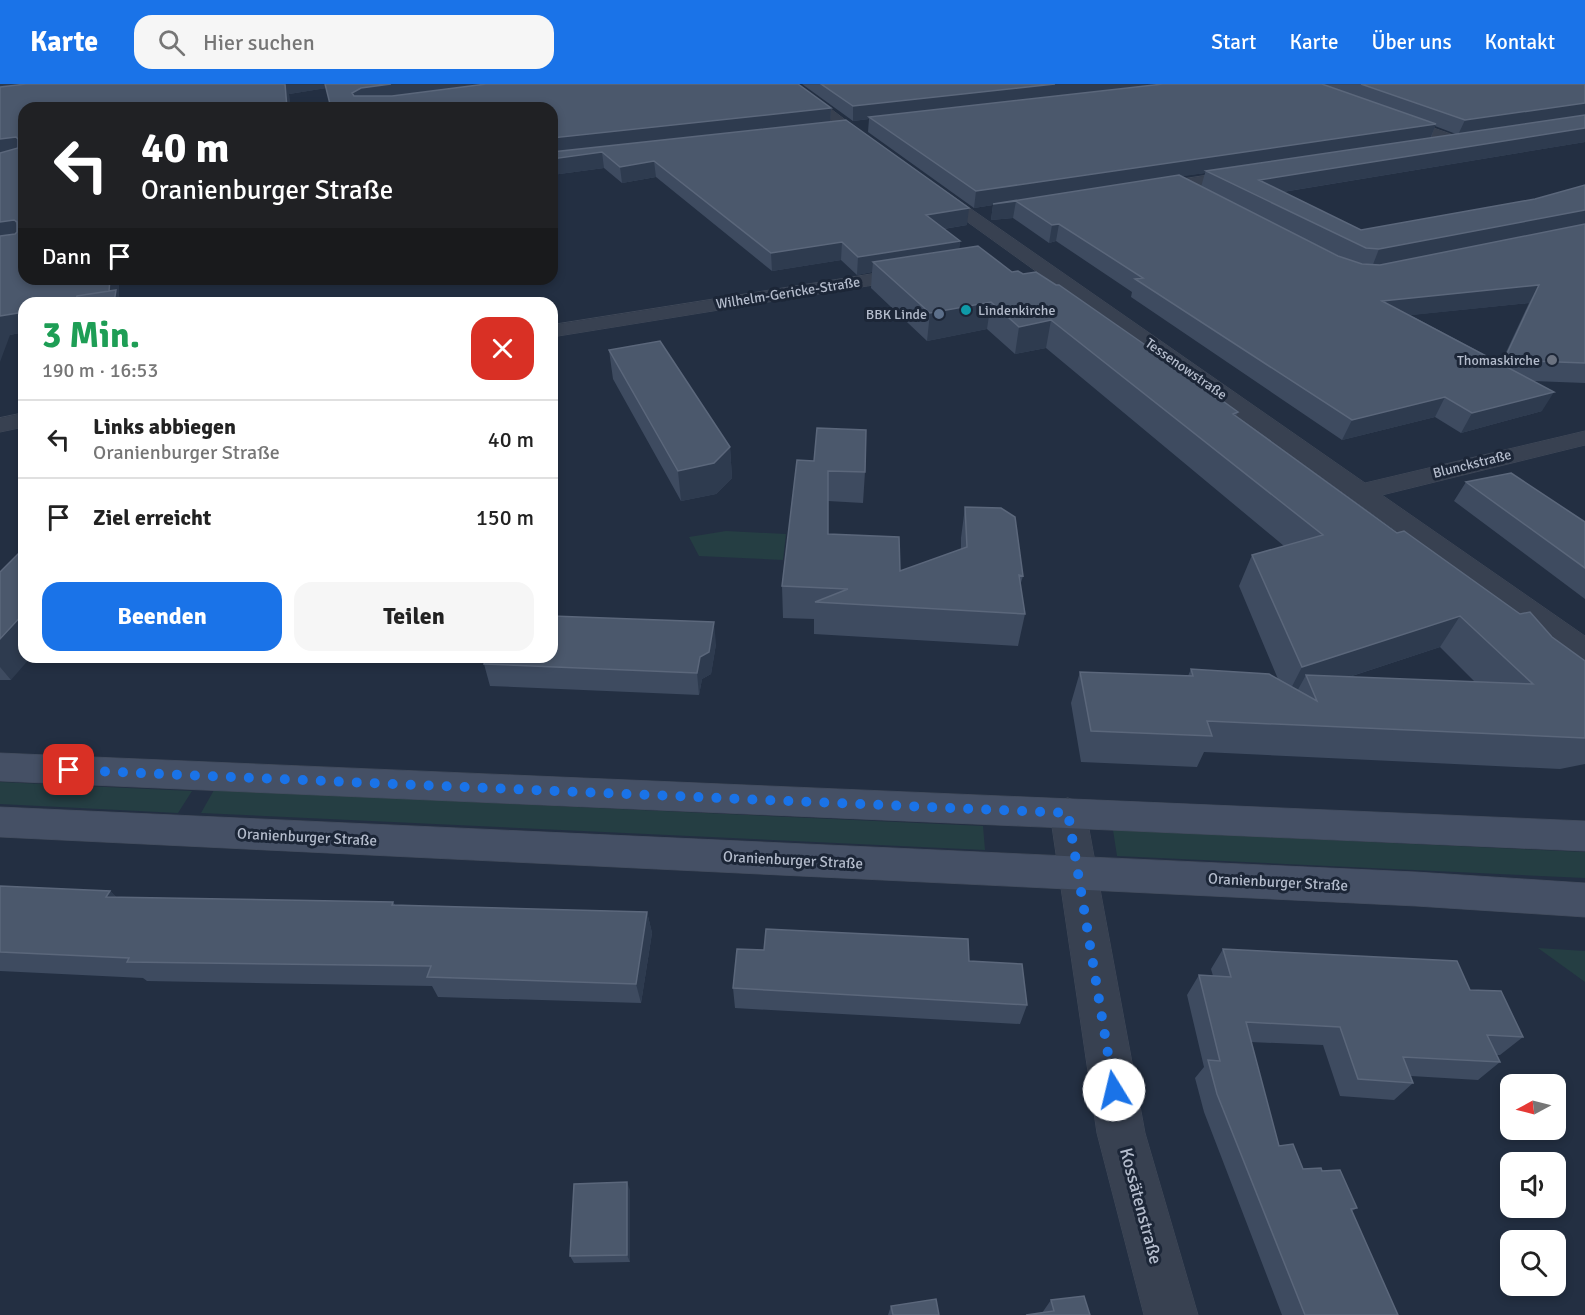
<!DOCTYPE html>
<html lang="de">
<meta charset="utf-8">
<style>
:root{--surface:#fff;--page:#f6f6f6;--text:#222;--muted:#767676;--line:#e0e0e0;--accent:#1a73e8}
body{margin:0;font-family:Signika,sans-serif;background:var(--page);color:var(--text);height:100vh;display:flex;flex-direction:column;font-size:22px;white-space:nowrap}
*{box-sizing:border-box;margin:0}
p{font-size:20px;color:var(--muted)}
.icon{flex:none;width:33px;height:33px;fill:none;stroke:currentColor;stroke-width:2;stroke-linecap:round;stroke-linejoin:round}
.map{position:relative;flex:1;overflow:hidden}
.drawer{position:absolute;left:18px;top:213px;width:540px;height:366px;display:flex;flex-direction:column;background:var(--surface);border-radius:18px;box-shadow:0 3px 9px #0003}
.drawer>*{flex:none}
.guide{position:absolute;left:18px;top:18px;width:540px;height:183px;border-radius:18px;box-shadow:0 3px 9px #0003;background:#202124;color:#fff;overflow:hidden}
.needle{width:39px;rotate:263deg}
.tools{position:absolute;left:1500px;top:990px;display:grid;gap:12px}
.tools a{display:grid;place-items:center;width:66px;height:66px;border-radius:12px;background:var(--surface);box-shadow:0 3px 9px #0003;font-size:30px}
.pin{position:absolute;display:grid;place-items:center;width:51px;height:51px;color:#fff;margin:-26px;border-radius:12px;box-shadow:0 3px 9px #0006}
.me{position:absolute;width:66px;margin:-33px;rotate:351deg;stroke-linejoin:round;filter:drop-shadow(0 0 4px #0008)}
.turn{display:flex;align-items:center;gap:21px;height:126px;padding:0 24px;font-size:27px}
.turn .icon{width:78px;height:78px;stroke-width:2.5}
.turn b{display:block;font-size:42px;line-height:51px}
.then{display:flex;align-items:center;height:57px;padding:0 24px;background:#0003;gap:12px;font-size:22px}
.round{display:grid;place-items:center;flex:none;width:63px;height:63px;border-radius:18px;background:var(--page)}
.head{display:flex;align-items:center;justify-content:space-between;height:102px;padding:0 24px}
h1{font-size:36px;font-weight:800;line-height:45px;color:#1e9e55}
.cta{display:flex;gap:12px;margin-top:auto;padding:12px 24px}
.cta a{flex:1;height:69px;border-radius:18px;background:var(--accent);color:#fff;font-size:24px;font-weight:800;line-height:69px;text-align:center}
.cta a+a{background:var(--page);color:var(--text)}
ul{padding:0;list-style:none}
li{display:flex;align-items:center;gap:18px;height:78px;padding:0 24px;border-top:2px solid var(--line)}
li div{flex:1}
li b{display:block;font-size:22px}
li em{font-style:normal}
header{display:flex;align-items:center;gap:36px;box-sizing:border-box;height:84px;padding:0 30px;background:var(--accent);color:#fff}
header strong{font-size:28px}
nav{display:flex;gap:33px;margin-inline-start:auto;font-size:21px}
.search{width:420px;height:54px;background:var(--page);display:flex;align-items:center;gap:15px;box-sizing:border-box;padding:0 21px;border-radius:18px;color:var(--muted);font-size:22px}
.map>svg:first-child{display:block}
.green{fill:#253e43}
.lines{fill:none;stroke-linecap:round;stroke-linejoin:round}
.minor-casing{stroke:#414a5a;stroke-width:1}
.secondary-casing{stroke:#414a5a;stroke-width:1}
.minor{fill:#384151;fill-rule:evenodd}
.secondary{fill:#455065;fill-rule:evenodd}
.wall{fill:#3e4b60;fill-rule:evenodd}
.shaded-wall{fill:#2e3b4f}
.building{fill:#4b586c;stroke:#5b677b;stroke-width:1.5}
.route{stroke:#1a73e8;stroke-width:10;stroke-dasharray:0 18}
.culture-dot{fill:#0f9aa8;stroke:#1c2637;stroke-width:2}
.service-dot{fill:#5c6f8a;stroke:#1c2637;stroke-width:2}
.worship-dot{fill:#6b7280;stroke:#1c2637;stroke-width:2}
.labels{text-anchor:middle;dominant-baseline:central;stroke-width:6;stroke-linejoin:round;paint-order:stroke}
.far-street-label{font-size:14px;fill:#b4bccc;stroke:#1c2637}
.far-poi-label{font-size:14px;fill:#b4bccc;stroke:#1c2637;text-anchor:end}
.street-label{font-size:15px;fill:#b4bccc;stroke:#1c2637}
.near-street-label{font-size:18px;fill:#b4bccc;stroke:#1c2637}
</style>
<header>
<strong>Karte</strong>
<div class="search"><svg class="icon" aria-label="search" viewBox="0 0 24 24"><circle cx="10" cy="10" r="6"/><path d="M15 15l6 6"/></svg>Hier suchen</div>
<nav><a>Start</a><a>Karte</a><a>Über uns</a><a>Kontakt</a></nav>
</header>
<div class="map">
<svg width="1585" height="1231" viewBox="0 0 1585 1231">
<rect width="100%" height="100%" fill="#232f42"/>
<path class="green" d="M726,447l60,3 -3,26 -84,-4 -10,-19z
M0,698l192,9 -14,22 -178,-9z
M214,706l769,36 2,24 -784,-37z
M1113,746l472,22v26l-468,-22z
M1538,864l47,3v31z"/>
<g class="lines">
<g class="minor-casing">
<path id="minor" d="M784,0h14l83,63 -2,3h-10z
M1391,29l71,25 2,3 -2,3h-10l-66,-24 -2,-3 2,-3z
M1248,85l8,5 -2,3 -103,17 -8,-5 8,-5z
M932,100l6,2 427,297 220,-52v14l-203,50 203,141v26l-11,-3 -648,-467 -2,-3 2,-3z
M916,183l7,2 2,4 -2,4 -371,60v-12z
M24,329v14l-24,5v-14z
M1068,714l13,5 5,10 59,320 53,182h-54l-47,-182 -47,-320 5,-10z"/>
</g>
<g class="secondary-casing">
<path id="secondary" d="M0,669l1585,68v30l-1585,-70z
M0,723l1416,65 169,11v34l-169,-11 -1416,-69z"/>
</g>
<use href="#minor" class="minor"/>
<use href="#secondary" class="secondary"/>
</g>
<path class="wall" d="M0,0h798l33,24 -1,13 137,104 -23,4 16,12 -1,8 53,23 226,140 -2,4 161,117 155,104 33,24v103l-25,5 -356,-17 -7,15 -116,-5 -10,-59 9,-31 108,4 3,-7 87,10 -39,-93 13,-31 32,-9 -238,-198 -31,6 -28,-25 -60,12 -56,-53 1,-16 -15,3 -16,-15 -69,11 -116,-94 -34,6 -18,-15 -52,7v-67l-226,-20 -37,6 1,14h-266v171h95v17l-95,7v29l-14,3zM1440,563l35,35 -126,-5z
M802,0h783v58l-302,50 78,38 174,-31 50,-14v198l-52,-2 9,30 -81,22 -26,-16 -93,23 -211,-143 1,-5 -76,-51 -7,2 -36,-25 -22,2 2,-15 -19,3 -106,-76 1,-13 -16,2zM1435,42l21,8 -25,4zM1205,89l-4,14 -20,-11zM1255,130l88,44 -5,-2zM1529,219l-28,60 -91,-48z
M609,266l121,97 2,31 -16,16 -35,7 -68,-122z
M797,376l68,12 -2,31 -35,-2v33l72,37 61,-22v-11l4,-31 58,69 -3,10 5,28 -7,32 -204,-12v-15l-31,-1 -1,-32z
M1466,398l119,40v77l-131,-98z
M0,488l11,108h-11z
M716,560l-5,30 -9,5 -3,16 -209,-9 -6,-22z
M0,802l110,5 6,6 277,5 2,3 252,7 5,21 -11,70 -203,-6 -6,-11 -285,-5 -4,-3 -143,-7z
M1223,865l247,41 53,47 -23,18h-4l4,7 -22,18 -67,-4 2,7 -19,17 -54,-4 -17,-51 -72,-3 28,104 24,23 19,2 35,37 -5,3 46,104h-116l-78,-203 -9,-34 9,-11 -17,-72 12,-20 14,1 -2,-7z
M969,877l58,44 -7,19 -285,-16 -2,-20z
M630,1106v72l-56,1 -4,-7z
M1051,1216l39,15 -48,-2z
M891,1222l48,9h-51z"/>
<path class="shaded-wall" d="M0,0h44l-44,6z
M285,0h41l1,4 -38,6 1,14h-3z
M391,0h109l-144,24 -4,-15 9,-5z
M1055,0h119l-305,33v2l-16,2v-15z
M1585,19v14l-127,18 7,-15z
M831,24l-1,14 -278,32v-16z
M1436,40l-6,15 -224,32 -1,2 -189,28 -3,17 -22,2 2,-15 -19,3 2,-17z
M1585,44v14l-327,54 1,-16z
M16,53l8,15 -24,4v-17z
M602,68l2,16 -52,7v-16z
M654,77l2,16 -34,6 -2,-16z
M969,124l-2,17 -43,7 2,-17z
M1585,126v14l-213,43 7,-18z
M14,136l10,17 -24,3v-18z
M1059,140l-3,17 -7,2 3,-18z
M960,157l-2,18 -85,3 -1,10 -15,3 1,-18z
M842,158l-1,18 -69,11 -1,-18z
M110,195h9v17l4,7h-43z
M1539,201l-10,18 -155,16 8,-18z
M991,218l-4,27 -60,12 3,-28z
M24,228v20l-14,3 -10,27v-46z
M1051,236l-5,28 -31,6 4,-27z
M1554,308l-12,19 -81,22 11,-20z
M1445,313l-10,20 -93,23 10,-20z
M730,363l2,31 -16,16 -35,7 -3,-30z
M24,529v44h7l-20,23 -11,-13v-28z
M1460,532l-20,31 -128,42 -6,-14 -11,20 -9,3 16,-31z
M714,538l2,22 -5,30 -9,5 -3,16 -2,-22 3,-16z
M110,807l19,20 -23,-14z
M647,828l5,21 -11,70 -5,-19z
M627,1098l3,8v72l-3,-7z"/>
<path class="building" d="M26,0h259l2,24h-263v171h86l-1,12 -32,5 -2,7h-51v9l-24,4v-80l15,-2 2,-2v-10l-3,-2 -14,2v-69l18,-5v-9l-2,-2 -16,2v-52z
M325,0h66l-30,4 -9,5 2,3h38l94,-12h312l33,24 -279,30v-30h-221z
M821,0h234l-202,22z
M1163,0h159l114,40 -460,67 -107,-74z
M1361,0h224v19l-120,17z
M1585,31v13l-326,52 102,50 174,-31 50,-14v25l-206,39 -13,-1 -160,-77z
M846,36l123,88 -43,7 34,26 -102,16 -16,-15 -71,11 -117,-92 -34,6 -18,-15 -50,7v-7z
M1179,91l159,81 24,8 18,1 205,-41v139l-81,-3 35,-75 -157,16 172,91 -82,21 -27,-16 -93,23 -217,-141 8,-1 -84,-54 -7,1 -36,-24 -23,3z
M978,162l34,26 6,-1 5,3 13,-2 20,13h3l82,57 97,70 -5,2 164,119 7,-2 116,83 10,-2 22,25 33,24v77l-378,-17 5,15 -121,-5 -11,-59 113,4 -2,-7 78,5 48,27 -11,-26 227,9 -73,-68 -158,51 -50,-112 71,-20 -272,-215 -32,7 -28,-25 -61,11 -57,-51z
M116,206l-2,13h-39l2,-7z
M302,214l1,5h-31z
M660,257l70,106 -16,16 -36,8 -69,-121z
M817,344l49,2 -1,42 -37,-1v63l71,3 1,34 67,-24 -2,-40 36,1 14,9 8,59 -4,-1 6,39 -210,-12 33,-13 -66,-3 15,-126 17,1z
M1511,389l74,49v46l-119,-86z
M24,464v65l-24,26v-67z
M552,532l162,6 -5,30 -9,5 -3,16 -213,-9 2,-7h66z
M0,802l110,5 -4,6 287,5 -1,3 255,7 -11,72 -209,-7 4,-11 -304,-4 2,-4 -129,-6z
M766,845l202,10 1,22 53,3 5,41 -294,-17 4,-39 27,1z
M1223,865l234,12 13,29 31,1 22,46 -36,-2 13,27 -97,-5 10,26 -55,-4 -18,-52 -94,-5 33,124 14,-2 10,25 18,-1 1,3 18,-1 17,38 -6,1 47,106h-93l-88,-221 -9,-34 12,1 -21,-86 32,2z
M627,1098v73l-57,1 4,-72z
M1084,1212l6,19h-64l28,-4 -3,-11z
M936,1215l3,16h-46l-2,-9z"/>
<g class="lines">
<path class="route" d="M69,686l999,43 46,277"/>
</g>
<circle class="culture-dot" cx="966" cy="226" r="6"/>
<circle class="service-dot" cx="939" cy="230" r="6"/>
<circle class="worship-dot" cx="1552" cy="276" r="6"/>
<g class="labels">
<g class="far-street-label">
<text transform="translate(788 209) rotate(-9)">Wilhelm-Gericke-Straße</text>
<text transform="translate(1186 285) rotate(35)">Tessenowstraße</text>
<text transform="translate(1472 380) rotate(-14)">Blunckstraße</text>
</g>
<g class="far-poi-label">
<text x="978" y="226" text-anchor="start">Lindenkirche</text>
<text x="927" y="230">BBK Linde</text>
<text x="1540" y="276">Thomaskirche</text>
</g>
<g class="street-label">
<text transform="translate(307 753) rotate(3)">Oranienburger Straße</text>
<text transform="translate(793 776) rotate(3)">Oranienburger Straße</text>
<text transform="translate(1278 798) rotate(3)">Oranienburger Straße</text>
</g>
<g class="near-street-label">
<text transform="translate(1141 1122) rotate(75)">Kossätenstraße</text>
</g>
</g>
</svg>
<div class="tools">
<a><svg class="needle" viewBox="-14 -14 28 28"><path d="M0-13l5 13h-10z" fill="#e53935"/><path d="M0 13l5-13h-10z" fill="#767676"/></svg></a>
<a><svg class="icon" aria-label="sound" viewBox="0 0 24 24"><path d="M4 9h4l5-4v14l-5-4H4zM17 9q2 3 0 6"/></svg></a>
<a><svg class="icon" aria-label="search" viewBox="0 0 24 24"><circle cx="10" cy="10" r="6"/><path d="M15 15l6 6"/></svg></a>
</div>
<div class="pin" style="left:69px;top:686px;background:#d93025"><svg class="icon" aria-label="arrive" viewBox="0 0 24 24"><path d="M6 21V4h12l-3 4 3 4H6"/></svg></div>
<svg class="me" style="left:1114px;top:1006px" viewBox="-20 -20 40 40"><circle r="19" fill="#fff"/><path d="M0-13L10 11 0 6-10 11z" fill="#1a73e8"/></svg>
<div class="guide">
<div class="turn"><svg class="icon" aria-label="left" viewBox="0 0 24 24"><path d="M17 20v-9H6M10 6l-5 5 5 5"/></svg><div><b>40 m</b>Oranienburger Straße</div></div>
<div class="then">Dann<svg class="icon" aria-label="arrive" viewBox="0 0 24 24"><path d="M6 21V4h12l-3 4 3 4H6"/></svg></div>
</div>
<section class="drawer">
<div class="head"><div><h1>3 Min.</h1><p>190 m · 16:53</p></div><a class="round" style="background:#d93025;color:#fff"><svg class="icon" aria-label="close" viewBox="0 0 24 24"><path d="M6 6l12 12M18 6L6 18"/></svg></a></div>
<ul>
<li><svg class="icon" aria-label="left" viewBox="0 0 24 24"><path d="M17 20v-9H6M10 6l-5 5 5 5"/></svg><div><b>Links abbiegen</b><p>Oranienburger Straße</p></div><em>40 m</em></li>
<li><svg class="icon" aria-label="arrive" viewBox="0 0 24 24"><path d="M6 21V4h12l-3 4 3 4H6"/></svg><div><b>Ziel erreicht</b></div><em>150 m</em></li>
</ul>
<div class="cta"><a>Beenden</a><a>Teilen</a></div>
</section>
</div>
